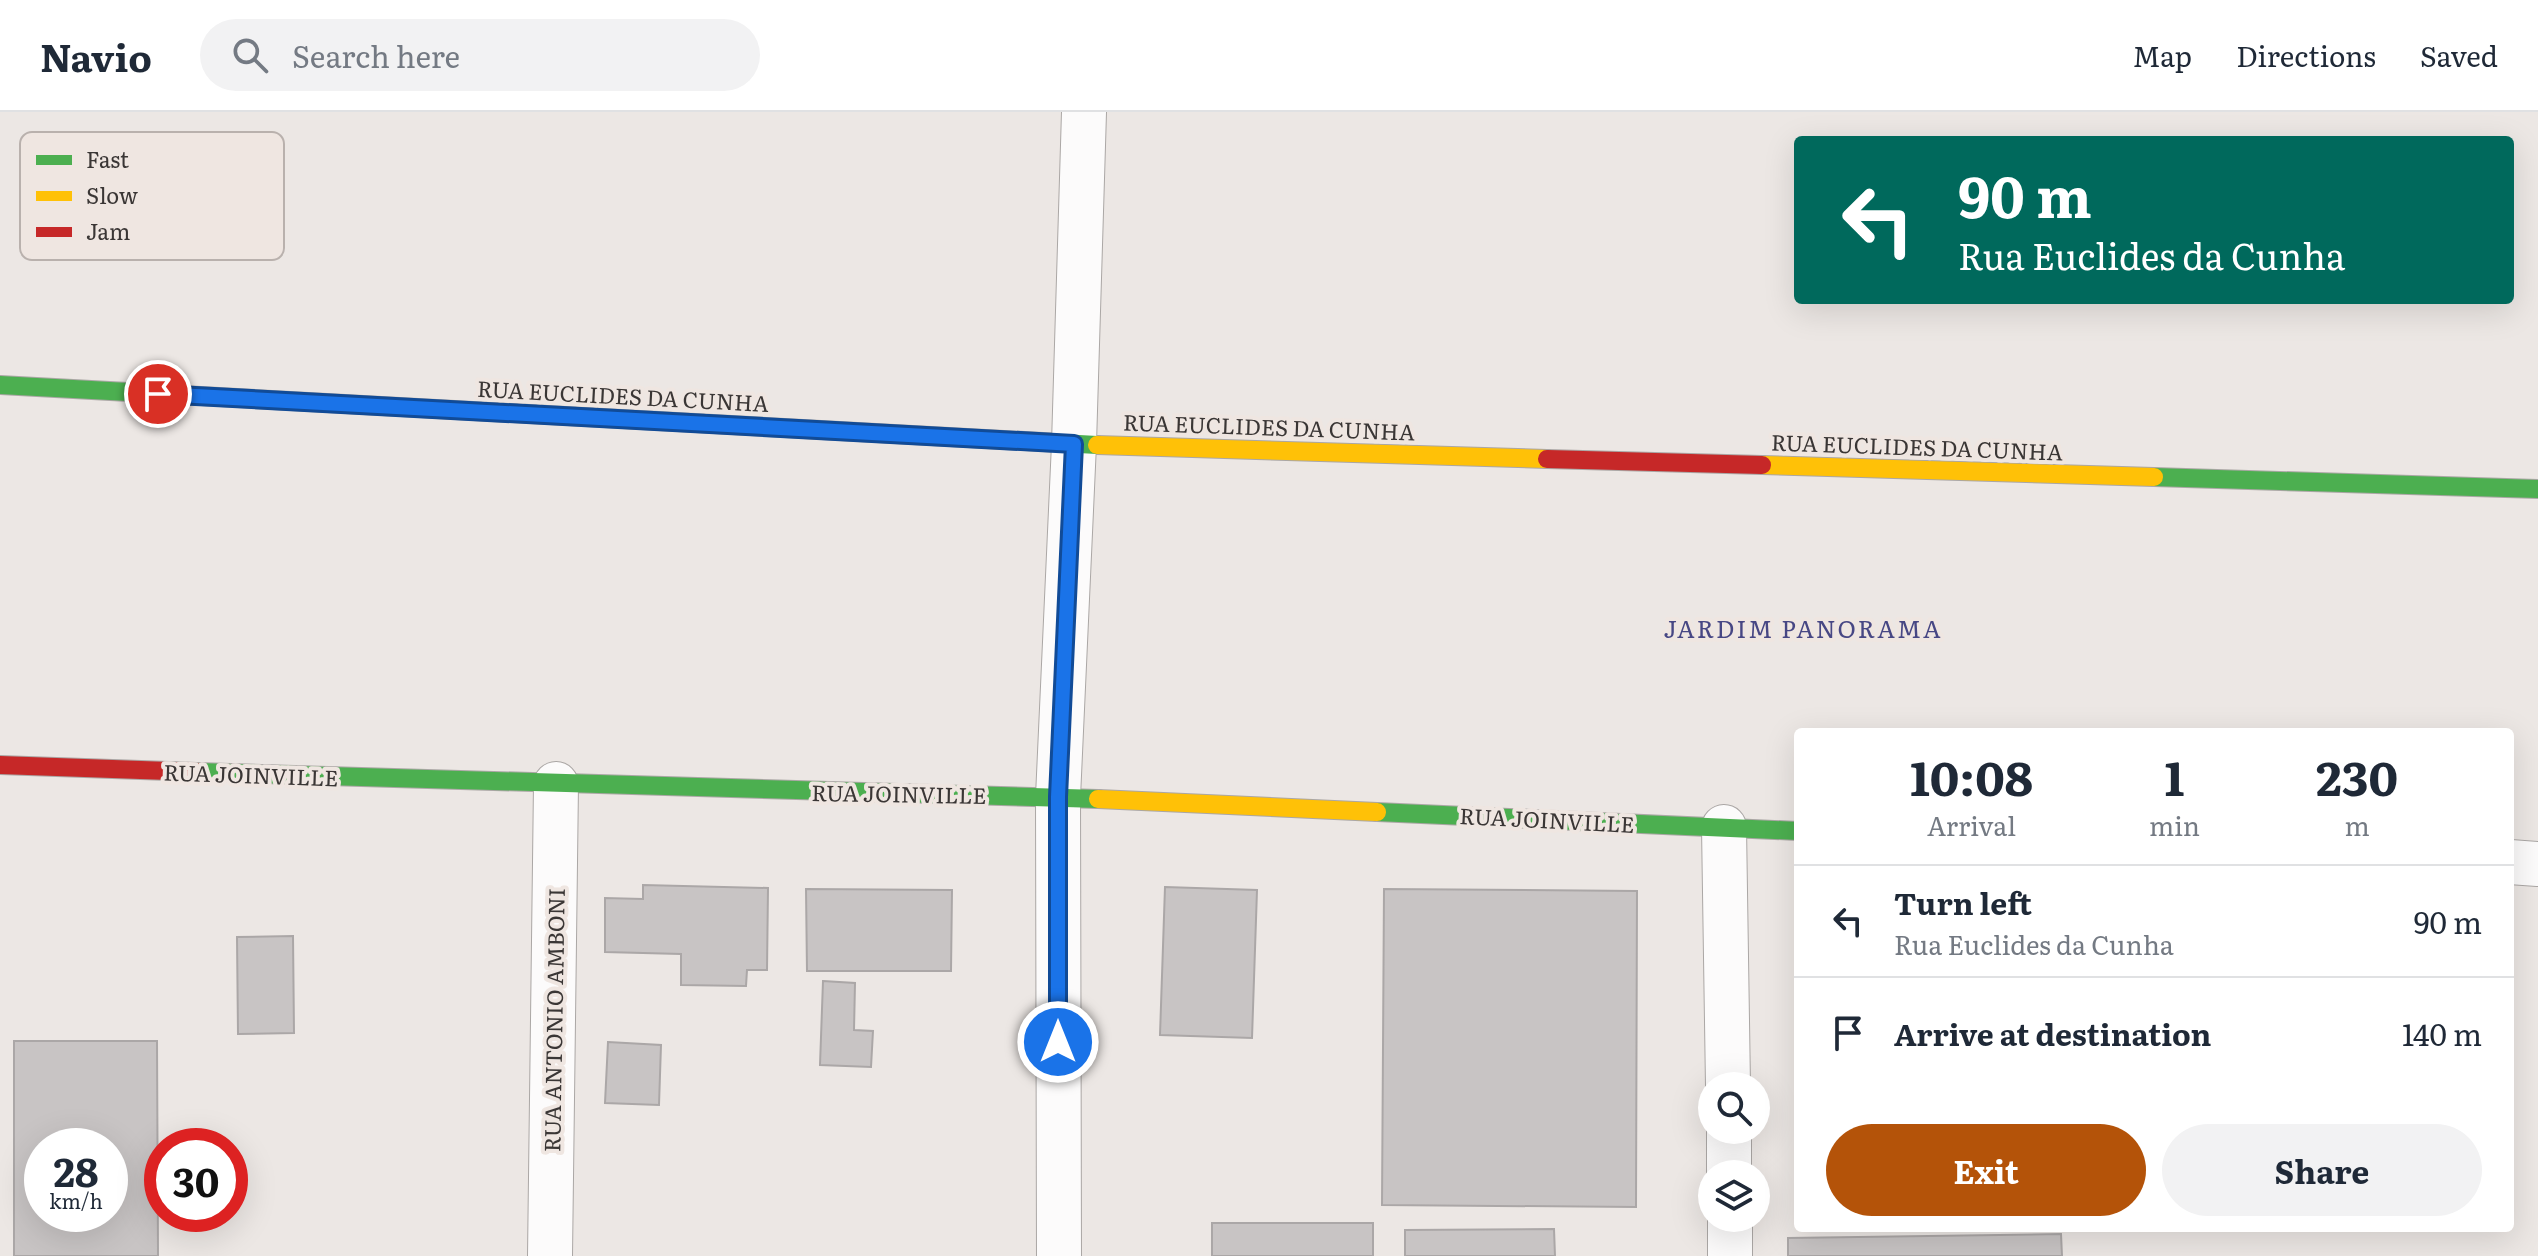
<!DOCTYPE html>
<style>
:root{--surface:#fff;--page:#f2f2f3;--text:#1f2937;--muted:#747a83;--line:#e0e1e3;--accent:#b45309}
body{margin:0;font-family:Literata,serif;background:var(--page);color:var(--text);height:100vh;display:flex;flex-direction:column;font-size:30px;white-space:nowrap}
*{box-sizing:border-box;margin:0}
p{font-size:26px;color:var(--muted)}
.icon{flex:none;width:44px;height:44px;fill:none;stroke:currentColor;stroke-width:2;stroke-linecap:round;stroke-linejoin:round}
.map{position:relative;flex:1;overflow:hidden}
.sheet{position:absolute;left:1794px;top:616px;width:720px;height:504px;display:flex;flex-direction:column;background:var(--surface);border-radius:8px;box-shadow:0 8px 32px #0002}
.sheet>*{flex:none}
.banner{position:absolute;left:1794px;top:24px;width:720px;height:168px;border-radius:8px;box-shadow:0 8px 32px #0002;background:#00695c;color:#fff;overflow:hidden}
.controls{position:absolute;left:1698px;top:960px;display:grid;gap:16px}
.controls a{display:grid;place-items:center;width:72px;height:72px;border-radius:50%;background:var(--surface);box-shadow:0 8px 32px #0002;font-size:40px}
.speed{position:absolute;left:24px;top:1016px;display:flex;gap:16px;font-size:40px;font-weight:700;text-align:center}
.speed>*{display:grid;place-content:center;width:104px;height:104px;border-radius:50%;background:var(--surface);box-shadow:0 8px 32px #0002;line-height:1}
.speed small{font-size:20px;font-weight:400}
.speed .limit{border:12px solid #d22;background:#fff;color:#111}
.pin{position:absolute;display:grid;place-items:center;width:68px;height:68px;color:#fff;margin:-34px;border:4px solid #fff;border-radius:50%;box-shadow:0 2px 8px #0007}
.me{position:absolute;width:88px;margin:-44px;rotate:0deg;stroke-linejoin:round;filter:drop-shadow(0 0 6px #0008)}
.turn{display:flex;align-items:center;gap:28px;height:168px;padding:0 32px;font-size:36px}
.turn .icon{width:104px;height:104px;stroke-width:2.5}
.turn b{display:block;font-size:56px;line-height:68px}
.eta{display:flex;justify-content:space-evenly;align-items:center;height:136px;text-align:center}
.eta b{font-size:48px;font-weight:700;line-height:56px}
.action{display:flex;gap:16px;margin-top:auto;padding:16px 32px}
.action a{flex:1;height:92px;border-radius:48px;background:var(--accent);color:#fff;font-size:32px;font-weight:700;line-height:92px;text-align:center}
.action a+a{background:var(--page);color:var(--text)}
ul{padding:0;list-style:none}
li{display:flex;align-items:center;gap:24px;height:112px;padding:0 32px;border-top:2px solid var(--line)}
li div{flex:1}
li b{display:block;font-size:30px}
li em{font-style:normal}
header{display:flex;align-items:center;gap:48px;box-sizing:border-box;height:112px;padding:0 40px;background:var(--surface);border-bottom:2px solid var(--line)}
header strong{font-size:38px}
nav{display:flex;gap:44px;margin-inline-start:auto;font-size:28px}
.search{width:560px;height:72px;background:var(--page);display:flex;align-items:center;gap:20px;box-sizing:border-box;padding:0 28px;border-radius:44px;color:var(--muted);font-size:30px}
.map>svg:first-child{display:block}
.building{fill:#c8c4c4;stroke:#aba7a7;stroke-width:2;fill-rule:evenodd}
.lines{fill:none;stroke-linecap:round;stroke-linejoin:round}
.street-casing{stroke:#aba7a5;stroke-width:46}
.fast-casing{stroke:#aba7a5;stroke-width:20}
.slow-casing{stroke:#aba7a5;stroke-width:20}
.jam-casing{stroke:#aba7a5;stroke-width:20}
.street{stroke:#fcfbfb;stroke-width:44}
.fast{stroke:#4caf50;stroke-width:18}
.slow{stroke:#ffc107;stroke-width:18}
.jam{stroke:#c62828;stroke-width:18}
.route-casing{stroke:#114b97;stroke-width:20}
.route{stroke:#1a73e8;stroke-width:14}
.labels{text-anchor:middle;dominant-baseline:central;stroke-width:8;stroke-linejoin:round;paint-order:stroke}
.street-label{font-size:22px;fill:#3a3635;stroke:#efe6e1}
.neighbourhood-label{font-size:24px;letter-spacing:2px;fill:#474784;stroke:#efe6e1}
.key{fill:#efe6e1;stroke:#b9b1ad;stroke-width:2}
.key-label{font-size:22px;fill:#3a3635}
</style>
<header>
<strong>Navio</strong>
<div class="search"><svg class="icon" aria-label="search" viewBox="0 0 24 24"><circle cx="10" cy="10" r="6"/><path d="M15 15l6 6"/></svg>Search here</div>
<nav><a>Map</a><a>Directions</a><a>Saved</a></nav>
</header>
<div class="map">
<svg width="2538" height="1144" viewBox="0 0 2538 1144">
<rect width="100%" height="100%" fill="#ece7e4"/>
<path class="building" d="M643,773l125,3 -1,82h-20l-1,16 -65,-1v-31l-76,-2v-54l38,1z
M1165,775l92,3 -5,148 -92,-3z
M806,777l146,1 -1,81h-144z
M1384,777l253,2 -1,316 -254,-2z
M1795,813h3v220h-1z
M293,824l1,97 -56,1 -1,-97z
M823,869l32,2 -1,47 19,1 -2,36 -51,-2z
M14,929h143l1,215h-144zM42,1034h68v68h-68z
M608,930l53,3 -2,60 -54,-2z
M1212,1111h161v33h-161z
M1554,1117l1,27h-150v-26z
M2061,1122l1,22h-274v-18z"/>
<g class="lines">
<g class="street-casing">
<path id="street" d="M1724,715l4,259
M2510,750l28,2
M1729,1018v44
M1730,1106v38
M550,1144l6,-472
M1059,1144l-1,-459 16,-353 10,-332"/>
</g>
<g class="fast-casing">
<path id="fast" d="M0,273l1097,60
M2154,365l384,12
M197,660l901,27
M1377,700l421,19"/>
</g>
<g class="slow-casing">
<path id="slow" d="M1097,333l450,14
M1762,353l392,12
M1098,687l279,13"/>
</g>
<g class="jam-casing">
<path id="jam" d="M1547,347l215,6
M0,653l197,7"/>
</g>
<use href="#street" class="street"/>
<use href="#fast" class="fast"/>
<use href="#slow" class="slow"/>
<use href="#jam" class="jam"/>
</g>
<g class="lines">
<g class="route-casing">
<path id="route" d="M158,282l916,50 -16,353v245"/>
</g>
<use href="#route" class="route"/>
</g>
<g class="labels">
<g class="street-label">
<text transform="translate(623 283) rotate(3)">RUA EUCLIDES DA CUNHA</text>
<text transform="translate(1269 314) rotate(2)">RUA EUCLIDES DA CUNHA</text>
<text transform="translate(1917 334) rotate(2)">RUA EUCLIDES DA CUNHA</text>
<text transform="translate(251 662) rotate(2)">RUA JOINVILLE</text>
<text transform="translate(899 681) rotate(1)">RUA JOINVILLE</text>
<text transform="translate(1547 707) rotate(3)">RUA JOINVILLE</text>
<text transform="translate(553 908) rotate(-89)">RUA ANTONIO AMBONI</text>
</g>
<g class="neighbourhood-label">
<text x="1803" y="515">JARDIM PANORAMA</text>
</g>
</g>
<rect x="20" y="20" width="264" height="128" rx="12" class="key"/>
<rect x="36" y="43" width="36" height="10" fill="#4caf50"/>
<rect x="36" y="79" width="36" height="10" fill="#ffc107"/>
<rect x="36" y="115" width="36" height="10" fill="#c62828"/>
<g class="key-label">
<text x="86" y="56">Fast</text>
<text x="86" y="92">Slow</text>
<text x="86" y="128">Jam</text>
</g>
</svg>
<div class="controls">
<a><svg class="icon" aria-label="search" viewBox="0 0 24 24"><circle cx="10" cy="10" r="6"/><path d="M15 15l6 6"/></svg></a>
<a><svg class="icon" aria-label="layers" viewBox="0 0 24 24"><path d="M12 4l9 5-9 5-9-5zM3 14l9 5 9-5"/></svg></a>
</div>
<div class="speed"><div>28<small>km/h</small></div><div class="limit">30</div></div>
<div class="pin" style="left:158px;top:282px;background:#d93025"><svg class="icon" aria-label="arrive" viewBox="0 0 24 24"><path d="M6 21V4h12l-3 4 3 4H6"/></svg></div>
<svg class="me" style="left:1058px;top:930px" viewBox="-20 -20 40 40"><circle r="17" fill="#1a73e8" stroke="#fff" stroke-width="3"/><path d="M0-11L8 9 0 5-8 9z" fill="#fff"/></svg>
<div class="banner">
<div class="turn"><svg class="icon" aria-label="left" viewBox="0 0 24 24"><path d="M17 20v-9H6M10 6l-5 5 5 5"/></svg><div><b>90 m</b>Rua Euclides da Cunha</div></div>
</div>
<section class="sheet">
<div class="eta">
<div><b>10:08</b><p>Arrival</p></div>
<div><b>1</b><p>min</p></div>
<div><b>230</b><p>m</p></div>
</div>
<ul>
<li><svg class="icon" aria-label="left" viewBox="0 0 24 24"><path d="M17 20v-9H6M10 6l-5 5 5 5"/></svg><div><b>Turn left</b><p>Rua Euclides da Cunha</p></div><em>90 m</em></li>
<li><svg class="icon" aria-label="arrive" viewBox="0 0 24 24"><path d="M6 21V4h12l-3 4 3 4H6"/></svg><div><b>Arrive at destination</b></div><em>140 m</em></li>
</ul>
<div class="action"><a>Exit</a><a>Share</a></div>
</section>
</div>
